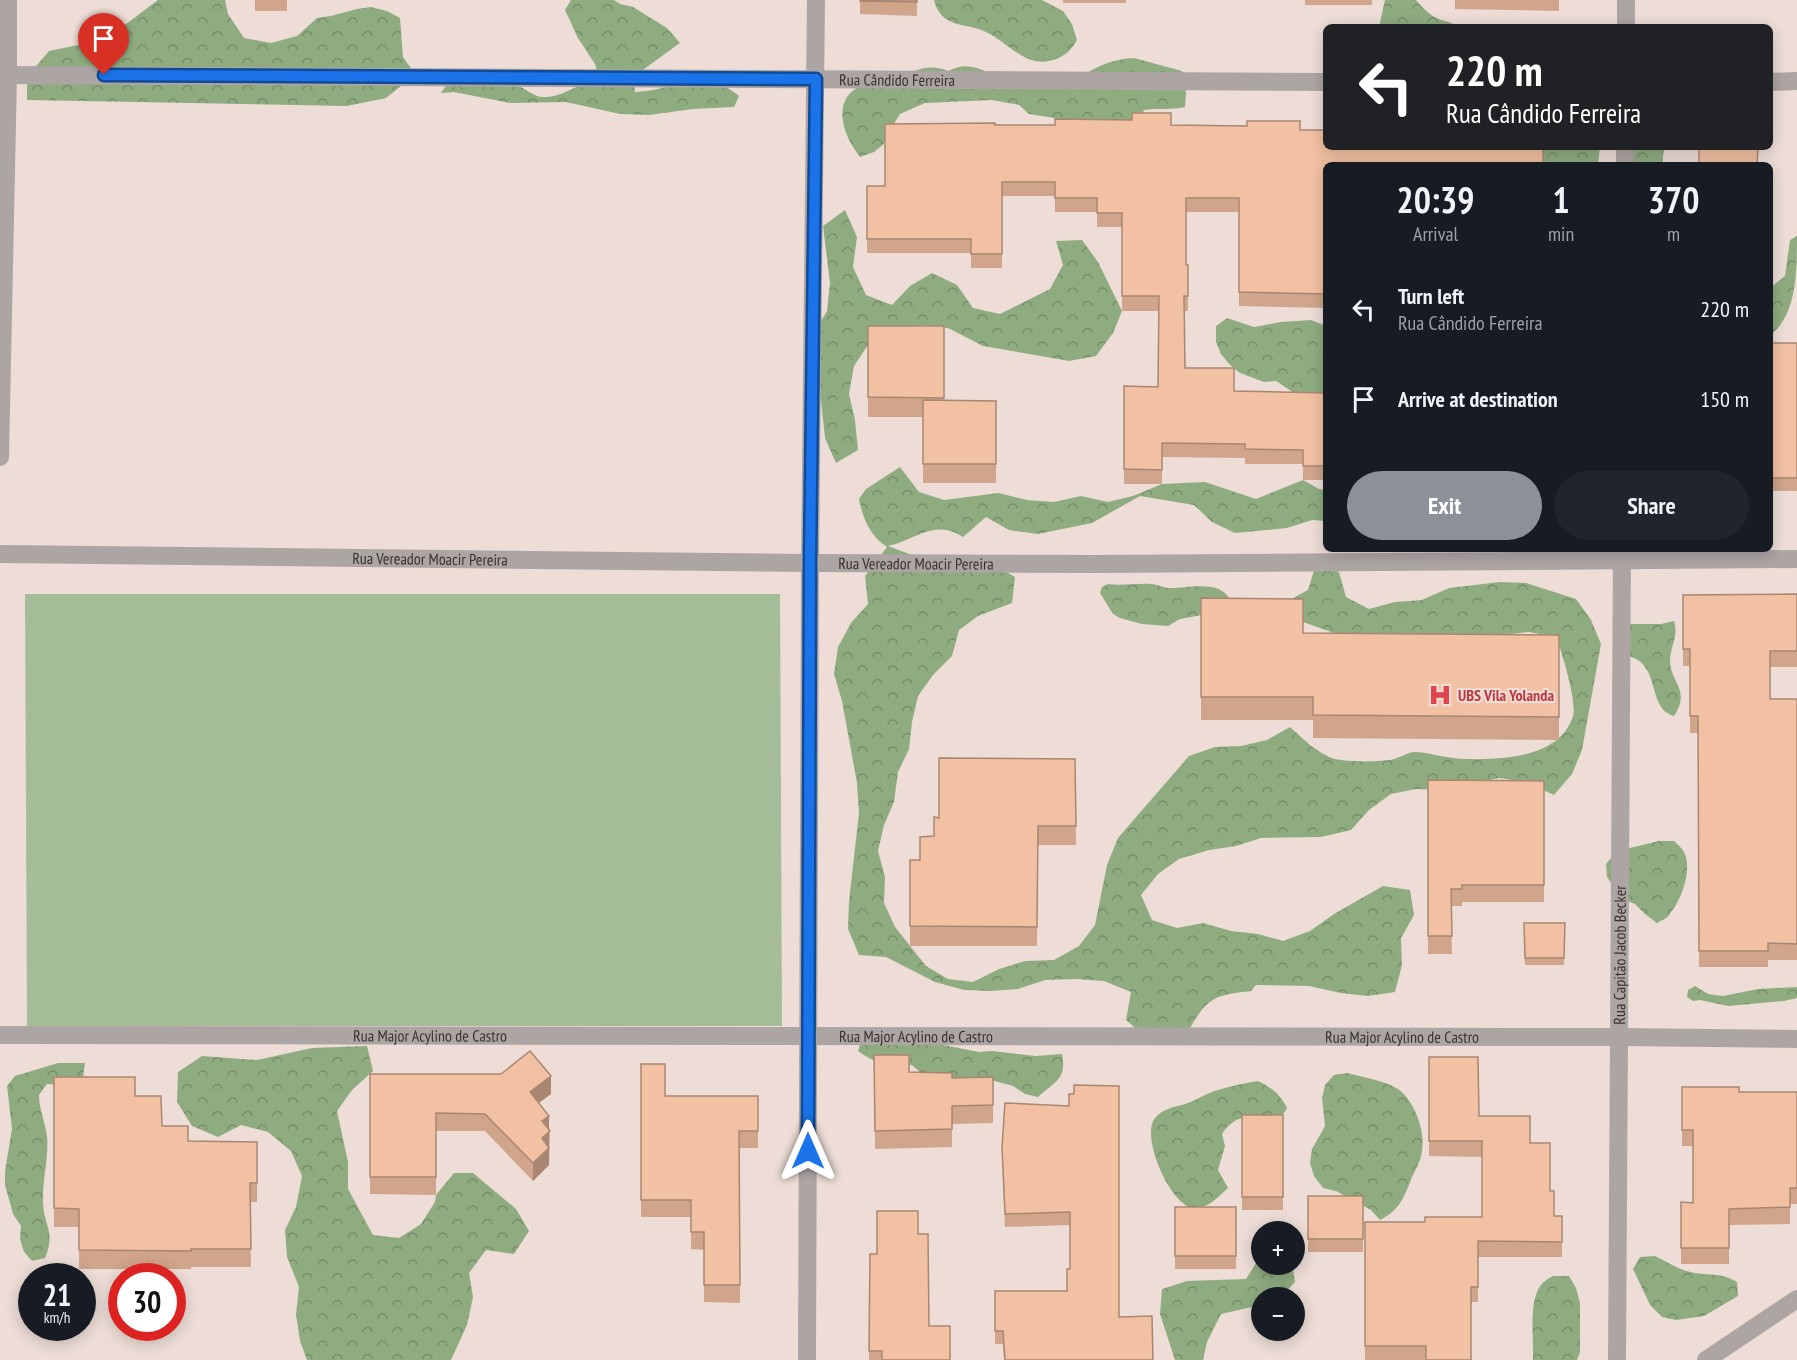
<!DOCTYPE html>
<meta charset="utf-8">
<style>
:root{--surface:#171b24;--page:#20242c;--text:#f1f3f6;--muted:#9ea1a6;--accent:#8c9099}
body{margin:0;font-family:"PT Sans Narrow",sans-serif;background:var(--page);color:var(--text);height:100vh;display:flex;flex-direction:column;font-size:22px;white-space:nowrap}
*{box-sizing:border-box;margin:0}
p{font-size:20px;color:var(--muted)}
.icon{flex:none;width:33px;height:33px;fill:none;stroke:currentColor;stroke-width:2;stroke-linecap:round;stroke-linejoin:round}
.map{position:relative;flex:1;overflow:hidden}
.side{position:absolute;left:1323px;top:162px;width:450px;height:390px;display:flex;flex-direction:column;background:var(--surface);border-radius:9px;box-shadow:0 3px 15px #0003}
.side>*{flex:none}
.banner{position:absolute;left:1323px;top:24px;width:450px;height:126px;border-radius:9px;box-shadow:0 3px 15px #0003;background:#202124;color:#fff;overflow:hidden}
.fabs{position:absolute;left:1251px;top:1221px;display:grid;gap:12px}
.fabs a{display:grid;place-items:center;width:54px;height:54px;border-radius:50%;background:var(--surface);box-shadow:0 3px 15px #0003;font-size:30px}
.speed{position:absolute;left:18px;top:1263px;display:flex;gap:12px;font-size:30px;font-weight:700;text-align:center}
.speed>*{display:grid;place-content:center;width:78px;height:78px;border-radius:50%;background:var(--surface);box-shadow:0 3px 15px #0003;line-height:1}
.speed small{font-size:15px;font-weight:400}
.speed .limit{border:9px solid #d22;background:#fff;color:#111}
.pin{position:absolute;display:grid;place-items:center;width:51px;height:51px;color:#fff;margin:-62px -26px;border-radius:50% 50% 50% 0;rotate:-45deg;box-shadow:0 0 6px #0007}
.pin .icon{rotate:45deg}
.me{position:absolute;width:66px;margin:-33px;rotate:0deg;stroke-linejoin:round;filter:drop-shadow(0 0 4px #0008)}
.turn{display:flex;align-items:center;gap:21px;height:126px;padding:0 24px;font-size:27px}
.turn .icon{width:78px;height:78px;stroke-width:2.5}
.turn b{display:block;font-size:42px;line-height:51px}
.eta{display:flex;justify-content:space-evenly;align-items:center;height:102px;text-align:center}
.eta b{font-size:36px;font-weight:800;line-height:42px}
.button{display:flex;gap:12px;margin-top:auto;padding:12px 24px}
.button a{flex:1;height:69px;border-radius:36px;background:var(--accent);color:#fff;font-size:24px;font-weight:800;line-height:69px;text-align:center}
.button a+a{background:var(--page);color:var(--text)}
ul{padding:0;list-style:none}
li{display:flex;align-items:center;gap:18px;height:90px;padding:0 24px}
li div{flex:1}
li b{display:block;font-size:22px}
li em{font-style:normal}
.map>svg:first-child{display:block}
.green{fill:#a4bc97}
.forest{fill:url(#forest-crowns)}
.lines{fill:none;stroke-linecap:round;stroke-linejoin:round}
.street{stroke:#ada5a4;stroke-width:18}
.wall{fill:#d0a58b}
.shaded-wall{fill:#a98671}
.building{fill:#f2c0a2;stroke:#a98671;stroke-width:1.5}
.route-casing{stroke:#114b97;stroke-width:15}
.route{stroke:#1a73e8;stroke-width:10}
.labels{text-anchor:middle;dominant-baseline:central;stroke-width:4.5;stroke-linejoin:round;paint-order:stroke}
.street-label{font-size:16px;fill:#38322f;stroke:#edddd6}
.health-label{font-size:16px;font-weight:bold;fill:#be3a42;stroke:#edddd6;text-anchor:start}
</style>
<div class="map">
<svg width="1797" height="1360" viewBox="0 0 1797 1360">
<defs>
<pattern id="forest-crowns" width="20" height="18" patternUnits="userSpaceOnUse" patternTransform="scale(1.5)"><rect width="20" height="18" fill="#8fac80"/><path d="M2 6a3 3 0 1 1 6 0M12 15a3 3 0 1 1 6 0" fill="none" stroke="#768d69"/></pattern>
</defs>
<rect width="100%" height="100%" fill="#edddd6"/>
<path class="green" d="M25,594h755l2,432h-755z"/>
<path class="forest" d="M158,0h67l3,14 16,24 27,5 26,-7 20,-18 14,-2 26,-7 14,-2 16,4 13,7 3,39 14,20 -11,5 -20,16 -39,8 -320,-6v-15l4,-13 18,-21 29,-6 28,-10 12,-5z
M571,0h43l6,4 13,3 34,21 13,15 -47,34 2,15c41,-1 67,-27 104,4l-5,11 -41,2 -44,6 -29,-1 -54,-12 -56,1 -56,-11 -13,1 8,-12c22,2 45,2 67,5 11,1 16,12 30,11 17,0 35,-15 53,-19l-4,-14 -17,-26 -13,-28z
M934,0h108l21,11 9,13 5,16c-6,11 -12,16 -24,20 -27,9 -45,-18 -67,-28 -21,-10 -45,-3 -52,-32z
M1385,0h31c7,8 13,15 23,19 7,3 12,2 18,8h-78z
M1134,58l48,13 4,22 -1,14c-14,3 -27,1 -41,3l-5,12 -71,1 -13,-5 -26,-4 -10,-9 -27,-5 -67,3 -25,11 -15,24 -1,6 -10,8 -14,5c-16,-20 -31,-57 2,-72 11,-5 24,-6 36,-9 20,-5 29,-13 50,-5 14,-7 24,-6 39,1l83,12c21,-15 39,-25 64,-26z
M1534,147h66l-2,18h-51z
M1629,147h36l-2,9v9h-31z
M845,210l12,27 -4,30 13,28 26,10 18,-19 22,-13 25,12 16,23 27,6 50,-25 13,-24 -7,-24 26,-1 16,22 24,49 -9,22 -17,23 -27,5 -86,-15 -35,-18 -26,-3 -29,8 -25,12 -14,21 -5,28 6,26 3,30 -22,13 -11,-25 -11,-105 13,-22 3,-28 -7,-57z
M1797,236c0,34 0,80 -27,99v-47l15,-12 5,-36z
M1227,318l27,9 27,-5 30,-2 15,6v71h-26l-24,-16 -12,1 -24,-9 -11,-9 -8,-10 -5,-12v-16z
M900,467l19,25 25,8 54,-7 29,7 27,2 27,-6 27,6 25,-6 29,-12 43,-2 51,17 47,-19 16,9 7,1v31l-14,-1 -25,8 -52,5 -23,-11 -18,-17 -54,-9 -48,27 -54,11 -29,-4 -23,-13 -23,20c-28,-19 -48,3 -75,9l24,9 81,9 22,13 -3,26 -34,13 -19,14 -7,26 -19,19 -15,21 -6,26 -3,27 -11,23 -4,30 -10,23 -6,26 7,26 -1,26 11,24 31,39 22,13 25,3 26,-13 26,-8 29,-1 25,-14 16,-21 12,-60 11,-27 71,-82 26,-9 26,-1 26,-6 23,-13c13,12 28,27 45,32 13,3 41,3 55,1 8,-1 17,-8 26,-8 16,1 33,7 50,7 35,1 94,-1 107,-43 4,-14 -11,-64 -17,-79l-27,-5 -28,3 -164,-1 -34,-12 -19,-19 24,-13 8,-26 23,8 7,25 23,12 26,-7 27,-2 27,-12 51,-6 26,1 50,16 15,21 10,24 -19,106 -10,24 -18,21 -28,-13 -27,-4 -55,12 -28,-1 -25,5 -22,16 -18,20 -30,7 -60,1 -25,8 -27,4 -30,9 -21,15 -17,21 11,25 25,8 26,-5 28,8 27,3 25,7 27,-10 24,-17 49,-28 27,4 4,25 -13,23 1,27 -7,27 -27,4 -27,-3 -32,-7 -53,-1 -5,6c-36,4 -43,6 -61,37l-50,4 -14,-12 5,-28 -27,-11 -29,-2 -30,1 -27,9 -27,2 -27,-1 -29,-8 -49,-25 -27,-2 -11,-26 1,-28 10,-88 -2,-30 -15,-82 -8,-27 4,-27 13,-24 17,-19 -3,-28 22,-29c-17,-11 -24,-28 -28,-48l7,-10z
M1108,584c14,2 29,-1 43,0 7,0 12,4 19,4 19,0 51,-9 61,13l-24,13 -27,5 -12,7 -26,-2 -22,-6 -7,-4 -13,-21 2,-6z
M1674,621c5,17 -4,24 -4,41 1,21 21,28 4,54 -28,-8 -12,-52 -46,-60l1,-32h32z
M1659,841h15c3,3 8,7 10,11 9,18 -3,49 -15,63 -2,4 -8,5 -12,8l-12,-9 -10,-10 -13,-5 -15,-22 -1,-13 11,-13z
M1695,986l13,8 15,2 35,-7 39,-2v11l-13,3 -56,5 -28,-6 -7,1 -6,-4 1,-7z
M861,1042l77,2 41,8 13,-1 43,5 27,-2c5,26 -7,27 -24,43l-13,-3 -12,-8 -26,-7 -27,2 -37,-6 -11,-10c-21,1 -37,-1 -54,-14z
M367,1046l6,25 -21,19 -15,21 11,51v27l25,46 26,3 22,-14 14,-22 1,-7 18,-22h19l43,36 13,22 -15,23 -28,-4 -17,23 4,24 -6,28 -16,35h-144l-7,-19 -4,-27 3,-27 -12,-30 -2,-27 11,-23 6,-31 -11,-25 -23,-19 -27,-7 -23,12 -26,-11 -15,-24 1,-30 24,-16 55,4 55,-12z
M58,1063h27l-2,14 -23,8 -13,-1 -8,11c0,14 6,27 8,41 2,22 -5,45 -4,67 1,24 13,28 2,55l-13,3 -8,-9 -4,-13 1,-13 -8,-12 -8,-29v-14l7,-42 -5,-43 8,-10z
M1348,1073c16,5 44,8 56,21 15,18 23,43 16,66 -2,5 -5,11 -8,17 -8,20 -11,32 -32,43l-9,-10 -35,-19 -13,-3 -9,-12 -4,-13 2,-14 13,-23 -3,-28 3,-13 9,-10z
M1258,1081c14,7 22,13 29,27l-7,11c-24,-3 -43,-8 -58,15l3,12 -7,24 10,18c-9,8 -21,22 -35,20 -23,-3 -53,-72 -38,-90 8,-10 21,-11 33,-15 10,-4 19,-10 30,-13 13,-4 27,-7 40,-9z
M1655,1256c12,6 26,15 40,17 19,3 24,-1 42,9l1,14 -34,20 -28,4 -14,-3 -12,-12 -17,-36 7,-12z
M1260,1257l2,7 30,1 3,17 -14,15 -19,1 -1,7 -40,9 -14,28 -4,18h-28l-15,-46 2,-25 25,-8 59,-2z
M1553,1276h16l7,12 4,15v49l-3,8h-44c1,-19 -5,-59 8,-75 3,-4 8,-7 12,-9z"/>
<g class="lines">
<g class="street">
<path d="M1626,0v27"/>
<path id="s1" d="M0,75l1326,7"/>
<path d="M1770,82l27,-1"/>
<path d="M1625,165v-18"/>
<path d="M0,457l8,-382v-75"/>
<path id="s2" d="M0,554l810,9 285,1 702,-5"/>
<path id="s3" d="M0,1035l1620,2 177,2"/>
<path d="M807,1360l3,-797 6,-563"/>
<path id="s4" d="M1617,1360l5,-811"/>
<path d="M1706,1360l91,-61"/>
</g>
</g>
<path class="wall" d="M255,0h32v11h-32z
M860,0h57v16l-57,-2z
M1063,0h63v3h-63z
M1305,0h67v5h-67z
M1455,0h104v11l-104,-2z
M995,125h176l129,5 26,35v143l-87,-2v-94h-53v53h2v46h-3v57l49,23 92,2v87h-23v-16h-58v-6l-83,-1v27h-38v-98l34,1 1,-76h-37v-84h-25v-15h-42v-16h-53v72h-31v-15h-104v-67h18z
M868,326h76v74l52,1v82h-73v-66h-55z
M1770,343h27v148h-27z
M1797,594v73h-27v32h27v261h-29v7h-69l-1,-234h-8v-67h-7v-71z
M1201,598l102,35 256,2v105l-246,-2v-18h-112z
M1075,759l1,86h-38l-1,101h-127v-86h10l14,-24 5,-18z
M1428,780l116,1v121h-82v4h-11l1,48h-24z
M1524,923h41l-1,42h-39z
M874,1055l35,17 43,6 41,-1v46l-41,1v23l-77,2z
M1429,1057l50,59 51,27 20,48 4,25h8v41h-84v45h-7v58h-106v-138h60l57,-5v-60l-53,-1z
M641,1064l24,32h93v52h-18v155l-36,-1v-52l-13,-1v-32h-50z
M370,1074l181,20 -12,9 11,28 -1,34 -16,16 -48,-50h-49v64l-66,-1z
M54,1077l81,19 27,30 26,15 69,1v60h-7l1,65h-60v2h-112v-42h-25z
M1682,1087l57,5h58v112h-7v20l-61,1v39h-48v-62l12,1v-57h-11z
M1069,1106l50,211 34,43h-149l-1,-16h-8v-53h72l3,-22v-44l-65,2 -3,-80z
M1242,1115h41v95h-41z
M1308,1196h55v56h-55z
M1175,1207h61v62h-61z
M918,1234l11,92 21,34h-81l1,-106h7z"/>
<path class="shaded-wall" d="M551,1076v18l-21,15v-17z
M549,1116v49l-16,16v-18l9,-42z"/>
<path class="building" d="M860,0h57v2l-57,-1z
M1132,113h39v12l76,1v-5h53v9h26v17h217v18h-217v129l-87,-2v-94h-53v67h2v31h-4l1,72h49v23l92,2v73h-23v-16l-58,-1v-5l-83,-1v27l-38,-1v-83l34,1 1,-91h-37v-83h-25v-15h-42v-16h-53v72h-31v-15h-104v-53h18v-62l110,-1v2h60v-6l77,1z
M1699,147h59l-1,18h-58z
M868,326h76v72l-76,-1z
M1770,343h27v135h-27z
M923,400l73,1v63h-73z
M1797,594v57h-27v48h27v245l-29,-1v8h-69l-1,-235h-8v-67h-7v-54z
M1201,598l102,1v34l256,2v82l-246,-2v-18h-112z
M939,758l136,1 1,67h-38l-1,101 -127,-1v-66h10v-23l14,-1v-19l5,1z
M1428,780l116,1v104h-82v4h-11l1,47h-24z
M1524,923h41l-1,35h-39z
M530,1051l21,25 -21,16 19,24 -7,5 8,10 -8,7 7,10 -16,15 -48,-49 -49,-1v64h-66v-103h131z
M874,1055h35v17l43,1v5l41,-1v28l-41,1v23l-77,2z
M1429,1057h49l1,59h51v27h20v48h4v25h8v26l-84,-1v46h-7v73h-45v-14h-61v-124h60v-5h57v-76h-53z
M641,1064h24v32h93v35h-19l1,154h-36v-53h-13v-32h-50z
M54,1077h81v19h26l1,30h26v15l69,1v41h-7l1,66h-60v2l-112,-1v-41l-25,-1z
M1074,1085l45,1v231l33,-1 1,44h-148l-2,-29h-8v-40h72v-22h3v-57l-65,2 -3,-67 3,-44 64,3v-12h5z
M1682,1087h57v5h58v96h-7v19l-61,2v39h-48v-46l12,1v-73h-11z
M1242,1115h41v82h-41z
M1308,1196h55v43h-55z
M1175,1207h61v49h-61z
M877,1211h41v23h10l1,92h21v34h-68v-9h-13l1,-97h7z"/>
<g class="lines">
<g class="route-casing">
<path id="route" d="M104,75l712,4 -6,484 -2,588"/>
</g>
<use href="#route" class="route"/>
</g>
<defs>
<g id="hospital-bare" transform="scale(1.8)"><path d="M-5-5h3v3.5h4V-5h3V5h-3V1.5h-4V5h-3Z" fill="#e0444e" stroke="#edddd6" stroke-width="2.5" paint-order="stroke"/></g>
</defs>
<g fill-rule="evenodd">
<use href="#hospital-bare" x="1440" y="695"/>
</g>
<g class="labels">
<g class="street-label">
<text stroke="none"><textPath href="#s1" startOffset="897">Rua Cândido Ferreira</textPath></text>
<text stroke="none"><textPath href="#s2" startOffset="430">Rua Vereador Moacir Pereira</textPath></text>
<text stroke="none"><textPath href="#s2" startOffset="916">Rua Vereador Moacir Pereira</textPath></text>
<text stroke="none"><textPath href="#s4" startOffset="405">Rua Capitão Jacob Becker</textPath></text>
<text stroke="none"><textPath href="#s3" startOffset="430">Rua Major Acylino de Castro</textPath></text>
<text stroke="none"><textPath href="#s3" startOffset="916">Rua Major Acylino de Castro</textPath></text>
<text stroke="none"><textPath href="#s3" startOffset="1402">Rua Major Acylino de Castro</textPath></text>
</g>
<g class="health-label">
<text x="1458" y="695">UBS Vila Yolanda</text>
</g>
</g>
</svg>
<div class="fabs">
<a>+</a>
<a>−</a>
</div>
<div class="speed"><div>21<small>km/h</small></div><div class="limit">30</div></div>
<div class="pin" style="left:104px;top:75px;background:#d93025"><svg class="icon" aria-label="arrive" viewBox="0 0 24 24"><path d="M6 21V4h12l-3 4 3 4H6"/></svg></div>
<svg class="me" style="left:808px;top:1151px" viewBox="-20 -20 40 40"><path d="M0-17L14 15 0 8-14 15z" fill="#1a73e8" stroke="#fff" stroke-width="4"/></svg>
<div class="banner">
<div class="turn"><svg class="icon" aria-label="left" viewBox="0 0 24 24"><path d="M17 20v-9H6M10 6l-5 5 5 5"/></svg><div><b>220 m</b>Rua Cândido Ferreira</div></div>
</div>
<section class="side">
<div class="eta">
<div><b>20:39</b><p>Arrival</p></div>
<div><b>1</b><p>min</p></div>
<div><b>370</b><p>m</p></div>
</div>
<ul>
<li><svg class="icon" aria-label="left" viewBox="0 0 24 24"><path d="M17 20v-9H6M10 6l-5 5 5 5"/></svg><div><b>Turn left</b><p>Rua Cândido Ferreira</p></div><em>220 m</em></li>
<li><svg class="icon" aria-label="arrive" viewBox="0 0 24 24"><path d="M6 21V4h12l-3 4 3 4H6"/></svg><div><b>Arrive at destination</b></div><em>150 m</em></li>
</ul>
<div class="button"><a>Exit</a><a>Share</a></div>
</section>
</div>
